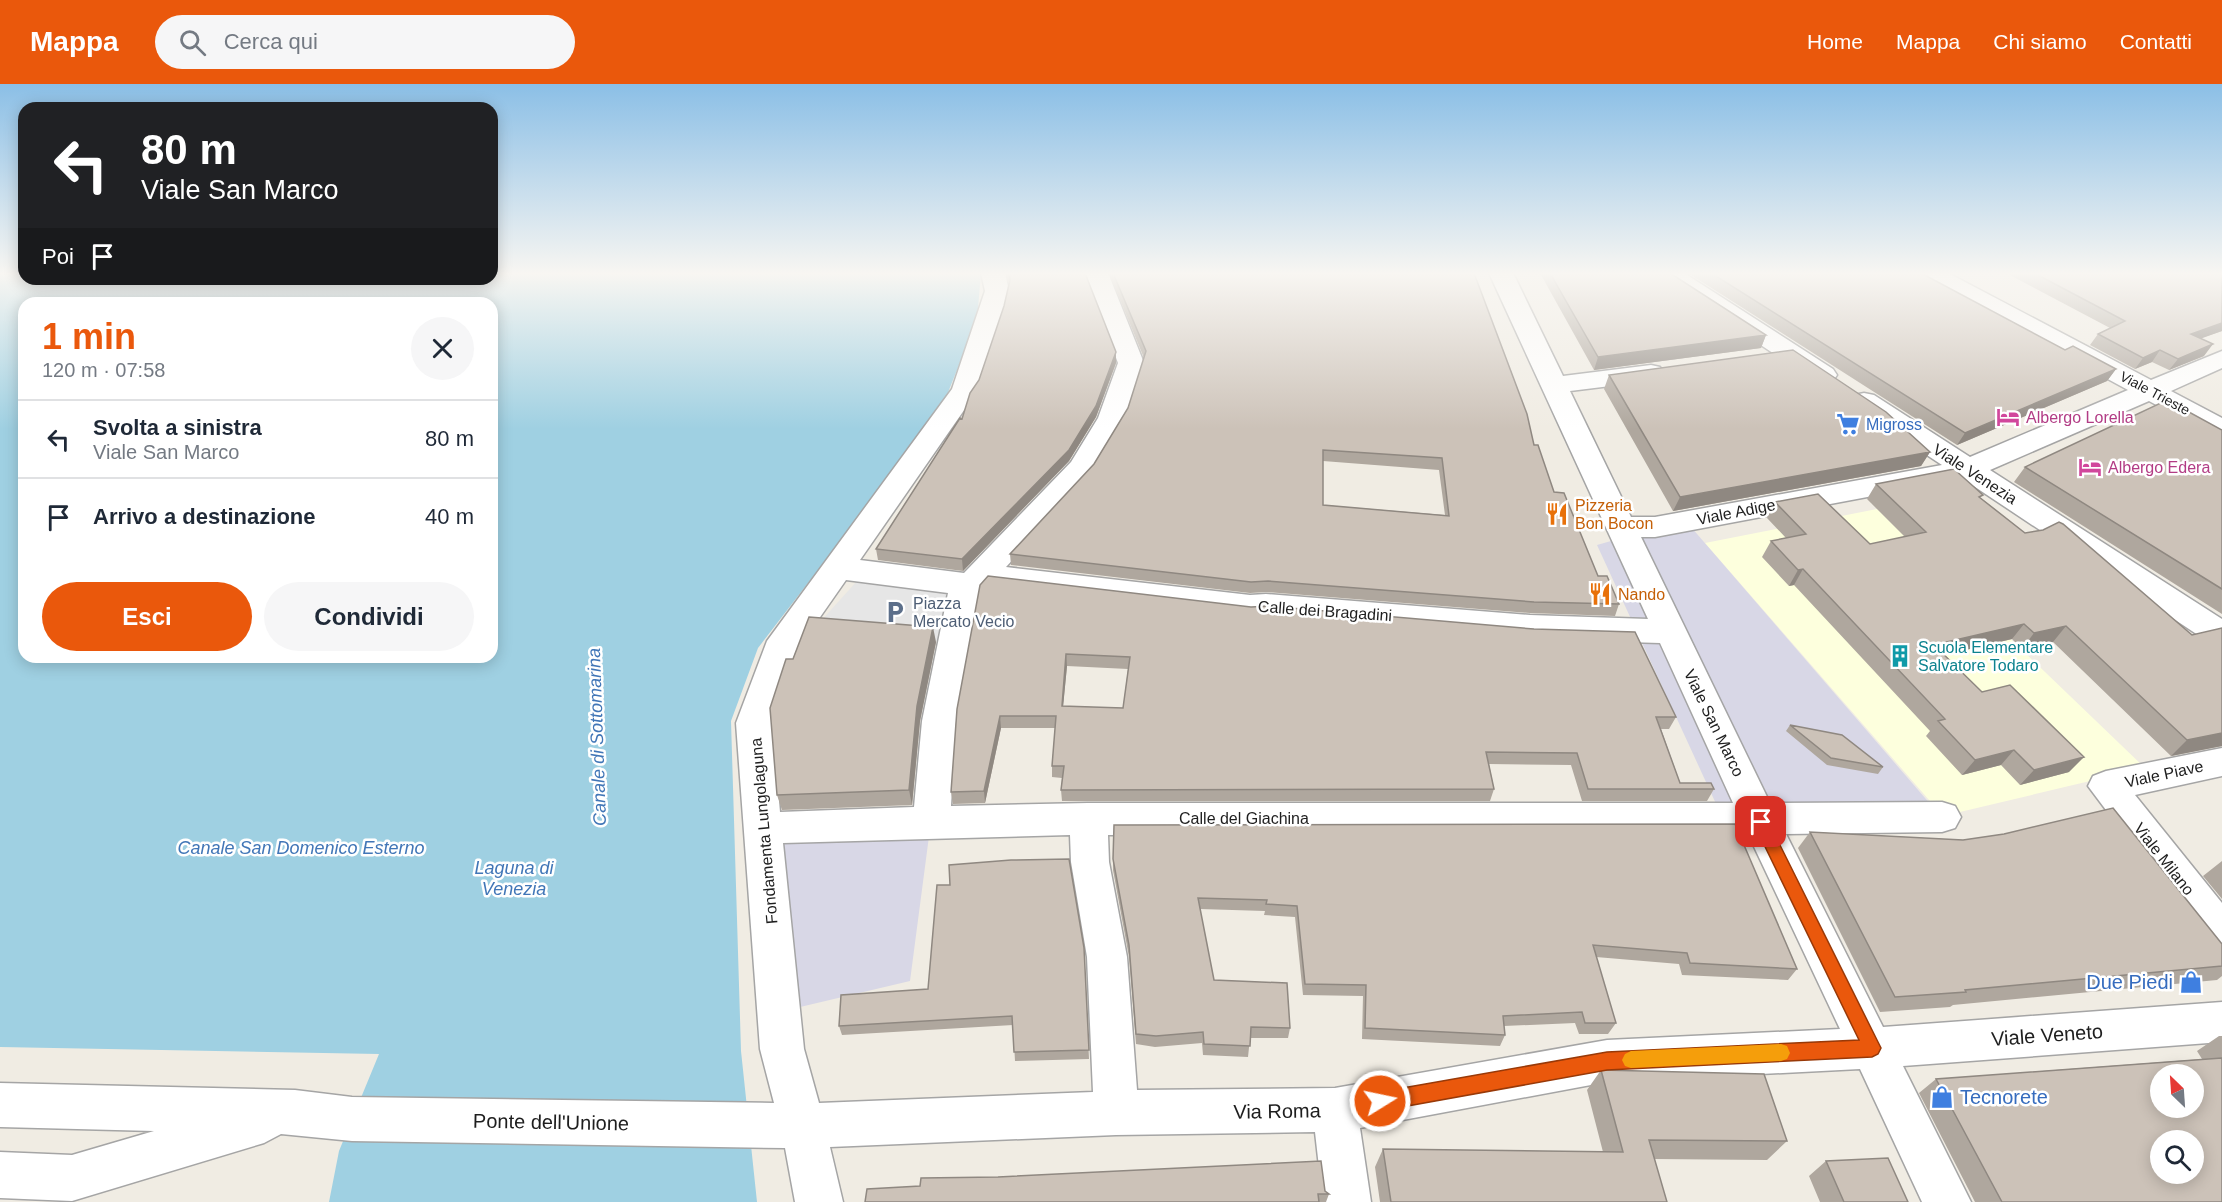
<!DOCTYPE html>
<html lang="it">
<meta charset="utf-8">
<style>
:root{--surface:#fff;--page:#f6f6f7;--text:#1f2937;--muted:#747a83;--line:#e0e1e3;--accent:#ea580c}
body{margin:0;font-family:Arial,sans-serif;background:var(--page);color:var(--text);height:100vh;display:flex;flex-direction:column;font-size:22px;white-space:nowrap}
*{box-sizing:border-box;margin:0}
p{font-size:20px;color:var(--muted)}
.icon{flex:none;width:33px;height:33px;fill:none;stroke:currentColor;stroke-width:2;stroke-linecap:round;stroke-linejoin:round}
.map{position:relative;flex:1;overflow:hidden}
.drawer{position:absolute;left:18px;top:213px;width:480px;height:366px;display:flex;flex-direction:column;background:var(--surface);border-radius:18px;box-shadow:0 3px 15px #0003}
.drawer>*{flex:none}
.guide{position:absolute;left:18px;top:18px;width:480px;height:183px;border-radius:18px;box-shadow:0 3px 15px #0003;background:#202124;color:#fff;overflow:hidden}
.needle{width:39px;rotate:335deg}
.tools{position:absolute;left:2150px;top:980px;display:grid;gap:12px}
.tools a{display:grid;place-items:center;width:54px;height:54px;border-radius:50%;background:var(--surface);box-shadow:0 3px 15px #0003;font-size:30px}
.pin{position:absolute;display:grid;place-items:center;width:51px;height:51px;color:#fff;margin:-26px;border-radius:12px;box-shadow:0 3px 9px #0006}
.me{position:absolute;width:66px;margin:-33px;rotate:80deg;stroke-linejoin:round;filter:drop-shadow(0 0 4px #0008)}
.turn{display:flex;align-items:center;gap:21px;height:126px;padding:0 24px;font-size:27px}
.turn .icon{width:78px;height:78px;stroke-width:2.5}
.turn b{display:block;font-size:42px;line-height:51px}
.then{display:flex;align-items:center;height:57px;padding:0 24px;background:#0003;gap:12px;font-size:22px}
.round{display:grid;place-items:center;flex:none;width:63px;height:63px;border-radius:32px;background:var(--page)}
.summary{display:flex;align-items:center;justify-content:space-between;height:102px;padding:0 24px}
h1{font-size:36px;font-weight:700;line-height:45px;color:var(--accent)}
.button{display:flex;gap:12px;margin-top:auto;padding:12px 24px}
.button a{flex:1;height:69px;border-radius:36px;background:var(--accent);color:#fff;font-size:24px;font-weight:700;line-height:69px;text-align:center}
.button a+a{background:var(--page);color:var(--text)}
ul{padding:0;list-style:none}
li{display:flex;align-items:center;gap:18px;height:78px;padding:0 24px;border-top:2px solid var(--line)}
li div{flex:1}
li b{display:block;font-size:22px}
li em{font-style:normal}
header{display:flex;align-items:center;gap:36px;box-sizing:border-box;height:84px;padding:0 30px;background:var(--accent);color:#fff}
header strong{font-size:28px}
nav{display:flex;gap:33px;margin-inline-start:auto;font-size:21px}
.search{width:420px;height:54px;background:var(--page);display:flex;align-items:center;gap:15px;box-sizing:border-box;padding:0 21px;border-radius:33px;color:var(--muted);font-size:22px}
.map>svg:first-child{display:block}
.education{fill:#fdffdd}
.parking{fill:#e6e6e6}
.plaza{fill:#d8d7e6}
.water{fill:#9fd0e2;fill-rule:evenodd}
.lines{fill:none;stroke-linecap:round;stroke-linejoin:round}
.minor-casing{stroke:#a5a5a5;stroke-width:3}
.minor{fill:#fff;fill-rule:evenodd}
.wall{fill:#afa79e;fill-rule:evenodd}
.shaded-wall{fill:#8f8881}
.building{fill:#ccc2b8;stroke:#8f8881;stroke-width:1.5;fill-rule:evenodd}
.route{fill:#ea580c;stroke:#983908;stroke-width:1.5}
.slow{fill:#f59e0b}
.labels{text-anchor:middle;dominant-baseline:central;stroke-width:5;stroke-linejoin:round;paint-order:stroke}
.far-street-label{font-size:14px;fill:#1e1e1e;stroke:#fff}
.hotel-label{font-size:16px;fill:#b23c85;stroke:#fff;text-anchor:start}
.shop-label{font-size:16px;fill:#366cbe;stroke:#fff;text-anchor:start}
.street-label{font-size:16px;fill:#1e1e1e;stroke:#fff}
.food-label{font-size:16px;fill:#c56008;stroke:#fff;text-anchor:start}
.service-label{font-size:16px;fill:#4e5e75;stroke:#fff;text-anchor:start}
.culture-label{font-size:16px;fill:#0d838f;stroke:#fff;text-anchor:start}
.water-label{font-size:18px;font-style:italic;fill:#4176b7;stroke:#fff}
.near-shop-label{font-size:20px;fill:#366cbe;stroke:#fff;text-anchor:end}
.near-street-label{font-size:20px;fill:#1e1e1e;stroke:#fff}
</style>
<header>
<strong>Mappa</strong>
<div class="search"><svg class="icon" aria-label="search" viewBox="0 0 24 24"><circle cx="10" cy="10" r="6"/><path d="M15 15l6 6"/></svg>Cerca qui</div>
<nav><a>Home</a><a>Mappa</a><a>Chi siamo</a><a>Contatti</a></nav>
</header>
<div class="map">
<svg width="2222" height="1118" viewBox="0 0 2222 1118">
<rect width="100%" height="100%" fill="#f0ece3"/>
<path class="education" d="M1877,425l95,93 173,166 -202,48 -238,-273z"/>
<path class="parking" d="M858,496l106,12 -18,50 -135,-10z"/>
<path class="plaza" d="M1691,443l253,293 -221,-1 -126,-274 28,-8z
M931,737l-21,160 -131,31 -14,-184z"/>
<path class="water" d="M0,189h24v6h468v-6h489l-4,47 -36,90 -183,238 -27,73 10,330 16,151h-428l10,-51 40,-97 -379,-7zM24,219h468v354h-468z"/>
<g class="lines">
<g class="minor-casing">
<path id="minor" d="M981,189h24l4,18 -31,99 -118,170 104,13 107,-111 27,-44 20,-55 -34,-90h24l36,90 -18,55 -34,56 -86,93 244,28 16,-1 264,21 118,4 -159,-346h24l50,103 88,-11 9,2 4,6 -4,6 -9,2 -81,10 61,126h24l287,-52 -88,-58 -3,-6 3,-6 10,-2 10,2 96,62 158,-67 -206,-112 -4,-5h30l203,107 71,-29v17l-51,23 51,27v19l-10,-2 -63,-34 -159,69 232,149v28l-12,-4 -247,-164 -308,58h-14l129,266 172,-1 13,4 6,11 -6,11 -13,4 -156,2 97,193 339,-25v40l-319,24 68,136h-49l-62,-133 -253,13 -247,46 11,74h-48l-8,-70 -199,3 -286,12 13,55h-48l-10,-54 -433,-7 -71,-7 -17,9 -192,58 -72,-3v-46l72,3 82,-24 -154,-4v-44l295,7 57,7 422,6 -14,-54 -24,-326 31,-82 185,-252 33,-98zM846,496l102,13 -26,128 -8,86 -134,5 -8,-89 23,-70zM988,502l75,11 187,20 16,-1 264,23 130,4 73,160h-645l-137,3 5,-85 23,-125zM1748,750l92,195 -233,11 -272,48 -198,2 -10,-133 -18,-95 -1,-27zM1070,751l1,27 16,95 6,135 -274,11 -15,-54 -21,-206z
M1656,189h28l149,96 4,6 -4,6 -9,2 -9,-2 -155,-103z
M2222,664v28l-87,19 87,108v48l-14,-5 -120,-160 5,-10 13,-5z"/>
</g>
<use href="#minor" class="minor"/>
</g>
<path class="wall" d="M1006,189h79l31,90 -20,54 -27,44 -106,110 -85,-11 -2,-11 86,-130 17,-39 25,-74 5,-22z
M1109,189h365l60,172 20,47 44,84 21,28 -4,12 -85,-3 -264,-21 -16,1 -239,-28 -1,-11 84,-90 34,-56 16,-50zM1323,377l116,9 6,45 -122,-10z
M1540,189h130l96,62 -5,13 -167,22z
M1688,189h233l144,77 51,19 -9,12 -150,64z
M2006,189h216v58l-21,7 3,18 -35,14 -17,-8 -17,7 -45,-24 8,-11 12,-6z
M1609,291l321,77 -9,14 -248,45 -69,-122z
M2222,346v184l-208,-132 11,-15z
M1876,400l105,14 44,35 167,102 30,-7v118l-51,10 -118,-114 -31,7 -10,-10 -67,16 37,37 87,80 -49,13 -19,-20 -39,10 -36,-39 4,-5 -136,-146 -5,1 -27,-29 9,-16 15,-3 -19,-20 8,-16 95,42 35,-7 -38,-38z
M980,501l696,132 -7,12h-8l19,54 34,6 -7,12h-125l-11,-36 -82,-1 5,25 -4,12h-428l-1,-11 1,-12 -10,-1v-11l3,-38h-54l-16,75 -32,1 -2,-12zM1067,582l61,3 -5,39 -60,-2z
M936,558l-16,79 -8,84 -130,5 -5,-15 16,-136z
M1790,641l93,42 -5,7 -51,-9 -41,-34z
M1114,741l683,144 -9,11 -106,-5 -3,-11 -83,-7 20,66 -8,11h-29l-4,-11 -71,3 1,9 -5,11 -138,-7 1,-43 -60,-1 -8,-78 -31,-2 1,-4 -65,-2 14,71 76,48 -2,10h-38l-2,19 -45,-2 -1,-12 -47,4 -19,-3 -7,-87 -16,-87z
M1810,748l153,8 259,104v32l-5,4 -264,25 -3,2 -70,5 -82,-164z
M2222,777v38l-19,-23z
M1084,864l5,111 -74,2 -2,-36 -171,10 -3,-9 89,-37z
M2219,952h3v166h-247l-56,-109 17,-14 266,-20 -5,-8z
M1601,986l186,71 -20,19 -113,-1 13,43h-287l-5,-35 8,-18 220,3 -16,-62z
M1826,1077l82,41h-88l-11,-26z
M1325,1107l4,3 -3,8h-461z"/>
<path class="shaded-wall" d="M2222,239v8l-39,14 8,-11z
M1766,251l-5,13 -167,22 4,-13z
M2213,260l-9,12 -35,14 9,-11z
M2160,266l-8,12 -17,7 8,-11z
M1116,268v11l-20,54 -27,44 -106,110 -1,-12z
M2116,285l-9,12 -150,64 8,-12z
M1930,368l-9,14 -248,45 7,-14z
M1803,485l-9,16 -5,1 9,-16z
M2024,540l-12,15 -89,21 11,-15z
M2066,542l-13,16 -31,7 12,-16z
M933,543l3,15 -16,79 -8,84 -3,-15 8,-84z
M1066,570l1,12 -5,52v-12z
M1000,632l1,12 -16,75 -1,-12z
M2222,649v13l-51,10 16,-16z
M2014,666l-13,15 -39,10 13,-15z
M2084,673l-15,15 -49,13 14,-15z"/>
<path class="building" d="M1009,189h76l31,79 -20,54 -27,44 -107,109 -86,-10 84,-131 2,1 8,-26 9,-13 25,-74 6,-26z
M1113,189h361l53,141 7,31h4l16,47 10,1 34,83h9l12,28 -85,-2 -266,-21 -17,1 -241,-28 84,-90 34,-56 18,-57zM1323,366l119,8 7,58 -126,-11z
M1550,189h120l96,62 -168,22z
M1711,189h210l144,77 8,-4 43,23 -151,64z
M2034,189h188v50l-31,11 22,10 -35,15 -18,-9 -17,8 -45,-24 27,-13z
M1793,266l93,62 44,40 -250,45 -71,-122z
M2167,316l55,30v159l-197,-122z
M1954,385l29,26 -4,2 46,36 18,-3 16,-8 4,2 129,111 30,-7v105l-35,7 -121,-114 -32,7 -10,-9 -90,21 48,47 28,-7 74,72 -50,13 -20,-20 -39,10 -37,-39 7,-2 -142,-150 -5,1 -27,-29 35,-7 -31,-32 43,-8 52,50 56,-12 -50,-48z
M988,492l263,31 17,-1 266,23 101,3 41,85h-20l24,66h31l3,6h-126l-11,-36 -91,-1 8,37 -433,1 3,-24h-12l4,-50h-56l-16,75 -33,1 6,-83 23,-124zM1066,570l64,3 -7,51 -61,-2z
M809,533l124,10 -16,79 -8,84 -132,5 -7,-87 16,-49h7z
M1790,641l52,10 41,32 -52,-9z
M2113,724l109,136v22l-257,24 1,2 -71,5 -85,-165 153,8 41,-6z
M1735,740l62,145 -107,-6 -3,-10 -94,-8 23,78h-31l-3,-11 -79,4 2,19 -140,-7 1,-43 -61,-1 -8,-78 -31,-2 1,-4 -69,-2 16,82 73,3 3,45 -39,-1 -1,19 -46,-2 -1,-12 -47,4 -20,-2 -7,-89 -16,-86 1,-34z
M1069,775l15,89 5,102 -75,2 -2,-36 -173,10 2,-31 87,-6 9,-104h13l-1,-20 62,-5z
M2222,974v144h-220l-66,-123zM2160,990h33v33h-33zM2160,1056h33v33h-33z
M1601,986l163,4 23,67 -138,-1 18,62h-276l-8,-53 240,3z
M1888,1074l20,44h-64l-18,-41z
M1321,1077l4,30 4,3h-11l1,8h-454l2,-13 53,-3 1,-8 77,-1z"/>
<linearGradient id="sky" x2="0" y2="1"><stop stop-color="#8bbfe6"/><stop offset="0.55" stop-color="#f8f6f2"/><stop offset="1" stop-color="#f8f6f2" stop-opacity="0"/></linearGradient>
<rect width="2222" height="345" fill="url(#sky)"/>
<path class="route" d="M1761,731l5,2 112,225 3,6 -3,6 -6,3 -265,13 -227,41 -6,-3 -3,-7 3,-6 6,-3 227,-40 252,-12 -106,-218z"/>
<path class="slow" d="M1781,960l6,2 3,7 -3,6 -6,2 -150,7 -6,-2 -3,-6 3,-6 6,-3z"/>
<defs>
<g id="hotel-bare" transform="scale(1.8)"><path d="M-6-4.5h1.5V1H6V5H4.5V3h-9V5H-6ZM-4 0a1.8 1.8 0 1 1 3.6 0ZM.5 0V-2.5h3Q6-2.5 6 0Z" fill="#d1479c" stroke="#fff" stroke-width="2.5" paint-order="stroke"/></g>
<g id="supermarket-bare" transform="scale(1.8)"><path d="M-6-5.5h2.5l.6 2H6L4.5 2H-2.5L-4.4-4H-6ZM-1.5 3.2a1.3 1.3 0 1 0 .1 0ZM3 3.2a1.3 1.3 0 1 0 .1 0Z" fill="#3f7fe0" stroke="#fff" stroke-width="2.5" paint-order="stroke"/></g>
<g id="restaurant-bare" transform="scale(1.8)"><path d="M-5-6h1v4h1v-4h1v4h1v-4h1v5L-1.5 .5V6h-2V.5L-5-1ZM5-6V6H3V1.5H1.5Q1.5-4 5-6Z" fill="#e8710a" stroke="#fff" stroke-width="2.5" paint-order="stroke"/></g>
<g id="parking-bare" transform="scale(1.8)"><path d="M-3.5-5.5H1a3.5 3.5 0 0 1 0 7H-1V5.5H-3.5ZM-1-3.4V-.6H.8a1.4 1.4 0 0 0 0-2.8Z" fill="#5c6f8a" stroke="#fff" stroke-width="2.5" paint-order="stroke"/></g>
<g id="building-bare" transform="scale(1.8)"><path d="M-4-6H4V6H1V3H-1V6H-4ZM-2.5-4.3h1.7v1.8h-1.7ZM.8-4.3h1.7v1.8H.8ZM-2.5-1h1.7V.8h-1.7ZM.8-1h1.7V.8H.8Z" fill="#0f9aa8" stroke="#fff" stroke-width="2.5" paint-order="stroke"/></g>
<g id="shop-bare" transform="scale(1.8)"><path d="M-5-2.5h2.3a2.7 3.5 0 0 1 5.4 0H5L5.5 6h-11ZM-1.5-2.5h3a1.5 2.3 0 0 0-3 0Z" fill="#3f7fe0" stroke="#fff" stroke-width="2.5" paint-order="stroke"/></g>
</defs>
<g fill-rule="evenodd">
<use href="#hotel-bare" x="2008" y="333"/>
<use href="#supermarket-bare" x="1848" y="340"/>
<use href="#hotel-bare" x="2090" y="383"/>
<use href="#restaurant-bare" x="1557" y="430"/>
<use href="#restaurant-bare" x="1600" y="510"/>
<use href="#parking-bare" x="895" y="528"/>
<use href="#building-bare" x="1900" y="572"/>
<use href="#shop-bare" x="2191" y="898"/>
<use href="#shop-bare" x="1942" y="1013"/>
</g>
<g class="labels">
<g class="far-street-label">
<text transform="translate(2155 309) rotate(28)">Viale Trieste</text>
</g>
<g class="hotel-label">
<text x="2026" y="333">Albergo Lorella</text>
<text x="2108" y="383">Albergo Edera</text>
</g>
<g class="shop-label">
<text x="1866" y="340">Migross</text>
</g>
<g class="street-label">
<text transform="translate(1975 390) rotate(33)">Viale Venezia</text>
<text transform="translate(1736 428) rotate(-11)">Viale Adige</text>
<text transform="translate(1325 527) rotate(4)">Calle dei Bragadini</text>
<text transform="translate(1714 639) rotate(64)">Viale San Marco</text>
<text transform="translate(2164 690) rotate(-12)">Viale Piave</text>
<text x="1244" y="734">Calle del Giachina</text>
<text transform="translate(764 747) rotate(-95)">Fondamenta Lungolaguna</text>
<text transform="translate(2164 775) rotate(52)">Viale Milano</text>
</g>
<g class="food-label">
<text x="1575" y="421">Pizzeria<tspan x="1575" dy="18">Bon Bocon</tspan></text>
<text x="1618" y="510">Nando</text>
</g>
<g class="service-label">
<text x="913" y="519">Piazza<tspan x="913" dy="18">Mercato Vecio</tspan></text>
</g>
<g class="culture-label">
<text x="1918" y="563">Scuola Elementare<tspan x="1918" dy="18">Salvatore Todaro</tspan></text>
</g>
<g class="water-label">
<text transform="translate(597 653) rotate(-92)">Canale di Sottomarina</text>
<text x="301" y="764">Canale San Domenico Esterno</text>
<text x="514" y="784">Laguna di<tspan x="514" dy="21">Venezia</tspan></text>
</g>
<g class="near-shop-label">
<text x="2173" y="898">Due Piedi</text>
<text x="1960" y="1013" text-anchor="start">Tecnorete</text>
</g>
<g class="near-street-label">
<text transform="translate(2047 951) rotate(-4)">Viale Veneto</text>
<text transform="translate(1277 1027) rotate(-1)">Via Roma</text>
<text transform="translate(551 1038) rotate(1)">Ponte dell'Unione</text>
</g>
</g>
</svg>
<div class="tools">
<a><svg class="needle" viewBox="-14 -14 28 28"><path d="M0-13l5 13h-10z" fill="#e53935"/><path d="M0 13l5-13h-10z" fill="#747a83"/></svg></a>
<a><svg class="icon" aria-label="search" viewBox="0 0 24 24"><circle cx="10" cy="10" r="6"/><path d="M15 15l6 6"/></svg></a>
</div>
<div class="pin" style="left:1761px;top:738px;background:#d93025"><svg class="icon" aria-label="arrive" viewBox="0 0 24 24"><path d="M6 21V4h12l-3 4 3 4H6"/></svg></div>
<svg class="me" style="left:1380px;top:1017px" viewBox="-20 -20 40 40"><circle r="17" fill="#ea580c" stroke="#fff" stroke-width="3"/><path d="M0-11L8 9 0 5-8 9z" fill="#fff"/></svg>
<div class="guide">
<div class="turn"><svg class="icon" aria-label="left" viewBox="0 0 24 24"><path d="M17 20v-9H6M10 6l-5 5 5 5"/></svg><div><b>80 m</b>Viale San Marco</div></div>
<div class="then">Poi<svg class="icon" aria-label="arrive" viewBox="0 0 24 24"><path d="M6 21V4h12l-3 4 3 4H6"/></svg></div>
</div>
<section class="drawer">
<div class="summary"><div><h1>1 min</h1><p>120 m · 07:58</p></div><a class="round"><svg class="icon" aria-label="close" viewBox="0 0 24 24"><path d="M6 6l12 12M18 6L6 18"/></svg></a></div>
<ul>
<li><svg class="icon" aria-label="left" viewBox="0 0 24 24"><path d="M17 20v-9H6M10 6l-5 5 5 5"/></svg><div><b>Svolta a sinistra</b><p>Viale San Marco</p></div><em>80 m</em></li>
<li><svg class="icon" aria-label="arrive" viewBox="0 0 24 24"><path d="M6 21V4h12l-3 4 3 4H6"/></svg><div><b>Arrivo a destinazione</b></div><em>40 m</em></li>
</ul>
<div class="button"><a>Esci</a><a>Condividi</a></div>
</section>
</div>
